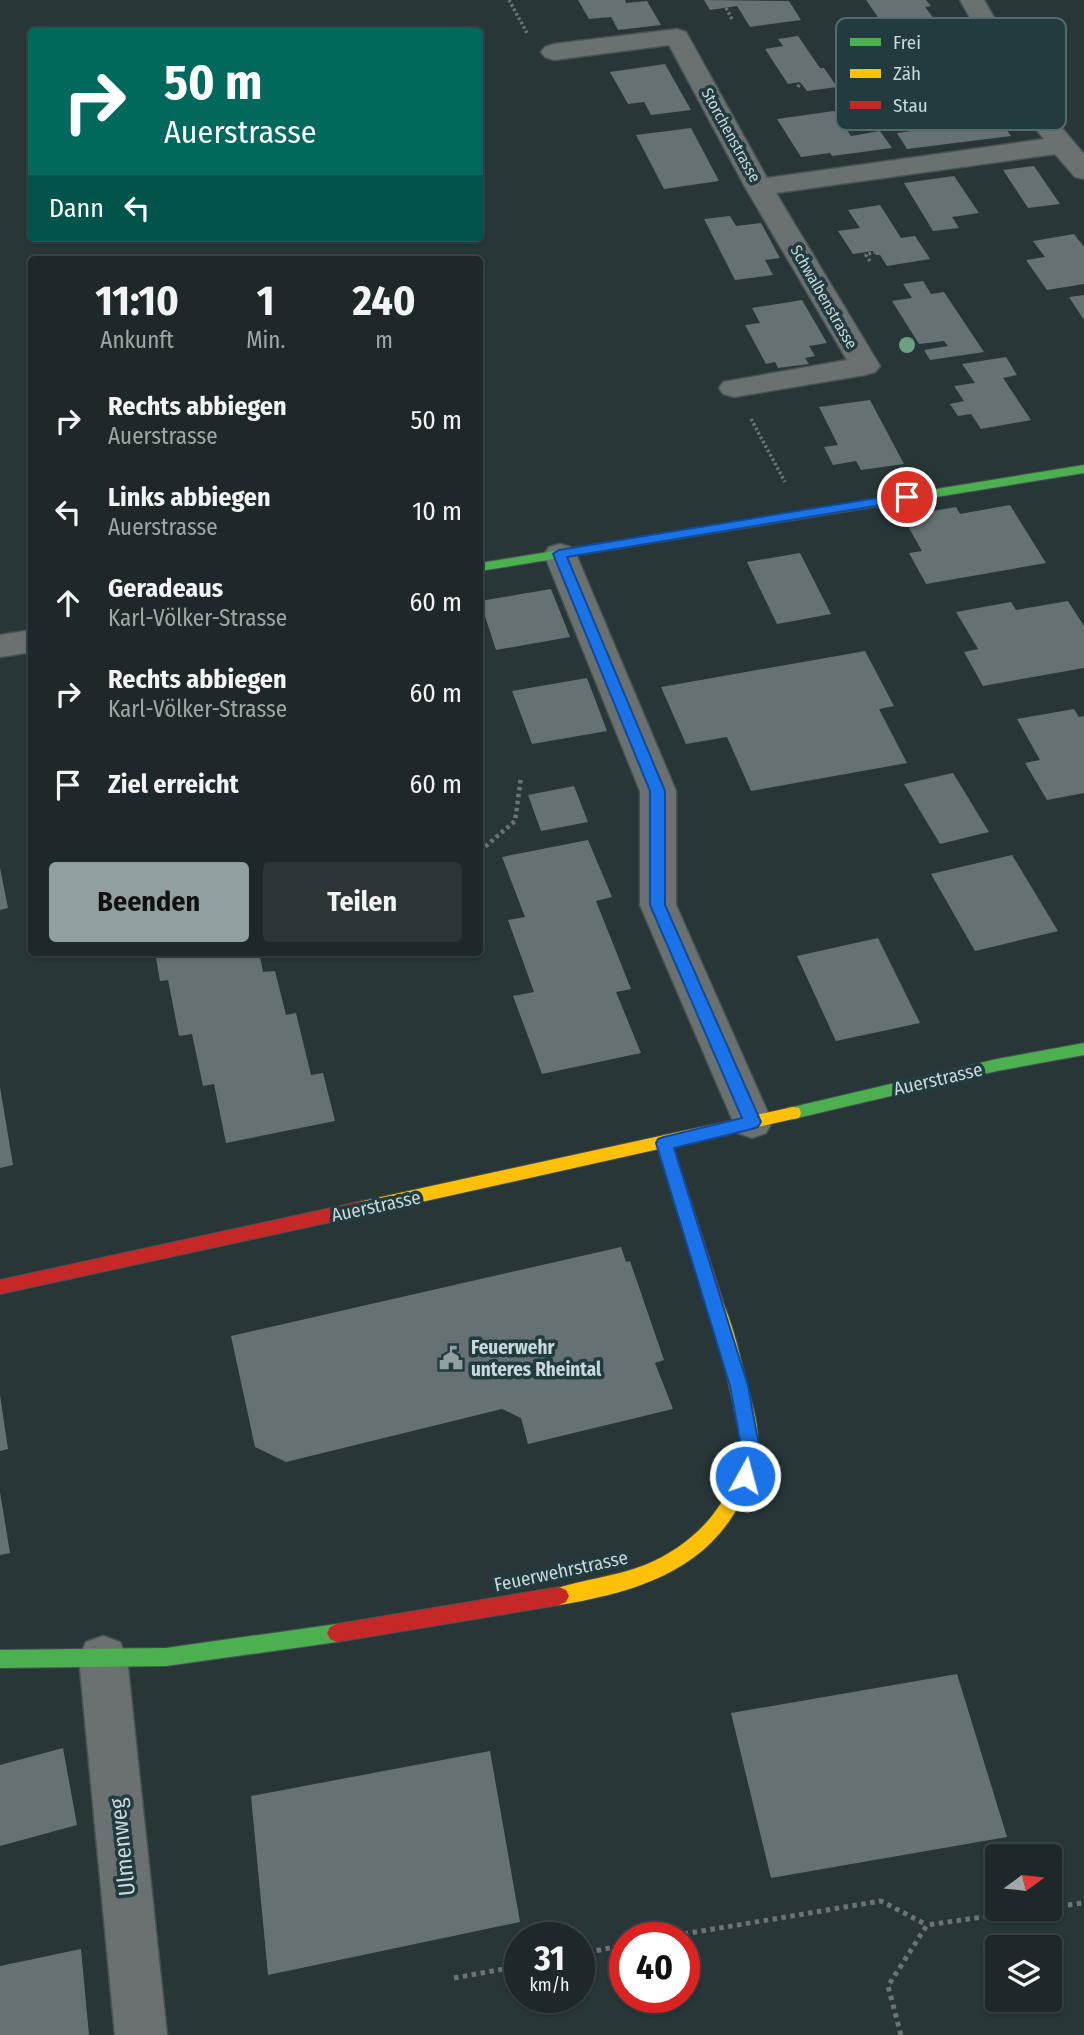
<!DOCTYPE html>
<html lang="de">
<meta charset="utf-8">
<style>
:root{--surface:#1e282a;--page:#2b3436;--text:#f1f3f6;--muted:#a1a6a8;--line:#3c4447;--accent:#919fa1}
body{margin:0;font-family:"Fira Sans Condensed",sans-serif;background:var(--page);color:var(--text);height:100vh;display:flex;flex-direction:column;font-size:26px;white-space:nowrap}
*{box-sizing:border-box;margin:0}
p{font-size:23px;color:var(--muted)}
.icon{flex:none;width:38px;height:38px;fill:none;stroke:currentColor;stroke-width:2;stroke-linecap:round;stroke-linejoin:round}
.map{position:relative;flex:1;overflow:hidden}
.side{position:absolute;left:28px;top:256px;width:455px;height:700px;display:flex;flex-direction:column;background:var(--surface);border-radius:7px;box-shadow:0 2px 5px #0004,0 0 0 2px var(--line)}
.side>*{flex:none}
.hud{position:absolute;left:28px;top:28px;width:455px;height:214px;border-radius:7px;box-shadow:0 2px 5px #0004,0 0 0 2px var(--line);background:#00695c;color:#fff;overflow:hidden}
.needle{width:46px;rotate:75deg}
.buttons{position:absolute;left:985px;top:1844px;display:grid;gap:14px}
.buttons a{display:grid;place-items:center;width:77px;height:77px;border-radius:7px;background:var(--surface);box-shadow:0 2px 5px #0004,0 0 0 2px var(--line);font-size:35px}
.speed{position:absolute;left:504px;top:1922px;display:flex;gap:14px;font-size:35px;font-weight:700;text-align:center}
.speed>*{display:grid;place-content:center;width:91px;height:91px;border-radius:50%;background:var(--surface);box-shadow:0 2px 5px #0004,0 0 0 2px var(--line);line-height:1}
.speed small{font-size:18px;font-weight:400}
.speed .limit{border:10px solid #d22;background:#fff;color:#111}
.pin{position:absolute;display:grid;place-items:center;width:60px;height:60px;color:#fff;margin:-30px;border:4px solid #fff;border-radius:50%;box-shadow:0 2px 7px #0007}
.me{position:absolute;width:77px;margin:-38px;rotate:7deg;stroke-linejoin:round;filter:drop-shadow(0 0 5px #0008)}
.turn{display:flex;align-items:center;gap:24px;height:147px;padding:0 21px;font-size:32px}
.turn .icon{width:91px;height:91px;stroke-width:2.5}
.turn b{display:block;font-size:49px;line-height:60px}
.then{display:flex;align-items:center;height:66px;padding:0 21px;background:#0003;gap:14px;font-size:26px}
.eta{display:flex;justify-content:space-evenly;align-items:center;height:119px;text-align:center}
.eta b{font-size:42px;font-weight:700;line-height:49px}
.primary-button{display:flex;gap:14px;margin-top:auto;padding:14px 21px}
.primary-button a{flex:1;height:80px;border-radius:7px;background:var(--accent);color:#111;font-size:28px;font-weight:700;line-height:80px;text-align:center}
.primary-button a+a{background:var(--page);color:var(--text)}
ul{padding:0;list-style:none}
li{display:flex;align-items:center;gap:21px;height:91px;padding:0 21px}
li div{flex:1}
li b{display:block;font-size:26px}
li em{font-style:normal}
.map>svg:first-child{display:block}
.building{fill:#667174}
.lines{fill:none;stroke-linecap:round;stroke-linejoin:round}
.street-casing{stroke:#475253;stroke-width:3}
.fast-casing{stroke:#475253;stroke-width:2}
.slow-casing{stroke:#475253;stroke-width:2}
.jam-casing{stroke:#475253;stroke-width:2}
.path-far2{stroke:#6d7374;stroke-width:3.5;stroke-dasharray:2.5 2.5;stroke-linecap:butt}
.path-far1{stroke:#6d7374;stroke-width:4.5;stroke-dasharray:3.5 3.5;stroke-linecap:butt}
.path{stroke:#6d7374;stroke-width:5;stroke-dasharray:4.5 4.5;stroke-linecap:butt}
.street{fill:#6b7170;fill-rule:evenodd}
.fast{fill:#4caf50;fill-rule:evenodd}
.slow{fill:#ffc107;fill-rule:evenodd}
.jam{fill:#c62828;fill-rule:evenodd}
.tree{fill:#6ba083}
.route{fill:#1a73e8;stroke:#114b97;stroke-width:2}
.labels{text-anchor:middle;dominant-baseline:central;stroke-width:7;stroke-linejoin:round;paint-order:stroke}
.far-street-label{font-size:16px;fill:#c9d8d9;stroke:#223b3e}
.street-label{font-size:19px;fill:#c9d8d9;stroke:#223b3e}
.poi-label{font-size:19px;font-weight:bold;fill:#c9d8d9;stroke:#223b3e;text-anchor:start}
.near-street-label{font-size:23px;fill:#c9d8d9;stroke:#223b3e}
.key{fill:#223b3e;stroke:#546a6c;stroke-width:2}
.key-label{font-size:19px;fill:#c9d8d9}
</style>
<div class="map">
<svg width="1084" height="2035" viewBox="0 0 1084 2035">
<rect width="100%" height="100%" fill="#283638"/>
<path class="building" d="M578,0h47l1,3 21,-2 14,24 -43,5 -7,-13 -22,2z
M704,0l85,1 12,19 -51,7 -13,-21 -27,4z
M866,0h60l5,6 -6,1 10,13 -51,6z
M798,36l22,32h4l13,19 -30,4 -7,-9 -12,2 -23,-35 18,-3 -5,-7z
M665,64l26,46 -40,5 -7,-13 -16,2 -18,-32z
M981,94l8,13h-6l10,16 8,-1 10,14 -104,13 -10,-16 67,-9 -8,-12 -27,3 -8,-13z
M834,111l17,25 29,-5 12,17 -60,8 -2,-3 -29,4 -24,-38z
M691,128l28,53 -55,8 -28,-54z
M1034,166l26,38 -32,4 -25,-38z
M954,176l25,37 -27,4 7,11 -26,3 -29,-48z
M880,205l21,33 14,-2 15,23 -43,7 -7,-11h-4l-3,-4 -20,3 -15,-23 22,-3 -12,-18z
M730,216l6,10 25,-3 19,35 -15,2 8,15 -38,5 -31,-61z
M1074,234l10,13v37l-37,6 -21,-30 19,-3 -12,-16z
M923,281l8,13 13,-2 40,60 -54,8 -6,-10 24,-4 -4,-5 -25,3 -27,-43 20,-3 -9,-14z
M1084,295v25l-15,-23z
M802,300l25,43 -18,3 6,10 -10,2 4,6 -31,4 -3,-6 -9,2 -21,-39 15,-2 -8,-15z
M1006,357l11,18 -14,3 28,42 -50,9 -10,-15 -13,2 -8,-12 14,-3 -10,-15 21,-3 -13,-19z
M870,400l34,64 -43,6 -5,-9 -23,4 -9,-18 14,-2 -19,-38z
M1010,505l36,58 -120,21 -17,-31 13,-2 -20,-35 54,-9 4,7z
M800,553l31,61 -54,10 -30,-62z
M551,589l19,48 -74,13 -16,-49z
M1068,601l16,25v42l-101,18 -19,-34 14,-3 -22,-37 55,-10 5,8z
M865,651l29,55 -15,3 28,54 -156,28 -24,-54 -41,7 -25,-57z
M587,678l20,53 -75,13 -20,-53z
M1074,709l5,8 5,-1v77l-37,7 -22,-37 15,-3 -23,-41z
M953,773l36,59 -49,12 -36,-60z
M574,786l14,36 -47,9 -13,-36z
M588,840l24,57 -16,4 35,88 -15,3 25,61 -99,21 -29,-78 21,-4 -26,-72 17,-3 -23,-60z
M1012,855l46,76 -83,20 -44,-77z
M0,868l8,40 -8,2z
M878,938l42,85 -84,18 -39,-85z
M155,952h104l4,20 12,-1 11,44 10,-2 15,62 12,-2 12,48 -109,22 -12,-59 -11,2 -11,-52 -13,2 -11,-56 -8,1z
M0,1087l13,78 -13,3z
M621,1247l5,15 4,-1 34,99 -9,3 18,46 -145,35 -7,-26 -19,-9 -216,53 -31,-15 -24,-111z
M0,1395l8,54 -8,2z
M0,1492l10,61 -10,2z
M957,1674l50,163 -236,41 -40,-165z
M63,1748l14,77 -77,21v-81z
M490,1751l30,171 -252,53 -17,-179z
M81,1949l8,86h-89v-69z"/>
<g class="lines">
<g class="street-casing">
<path id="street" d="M960,0h24l66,114 34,40v25l-9,-2 -20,-23 -279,39 104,173 -5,6 -10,3 -131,22 -11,-3 -4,-6 4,-6 124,-22 -102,-173 -76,-142 -115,15 -9,-3 -4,-5 4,-5 9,-3 123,-15 9,3 81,146 277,-39 -18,-22z
M560,544l11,3 5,7 100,237v114l96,217 -6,11 -14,5 -14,-5 -98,-228v-114l-96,-237 5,-7z
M32,630v22l-32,5v-22z
M103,1636l17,6 7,16 40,377h-52l-36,-377 7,-16z"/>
</g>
<g class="fast-casing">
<path id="fast" d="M1084,465v8l-604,98v-8z
M1084,1043v12l-87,16 -204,48 -6,-1 -2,-5 2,-5 6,-1 204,-48z
M337,1624l7,3 3,6 -3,6 -7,3 -171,24 -166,2v-18l166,-2z"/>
</g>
<g class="slow-casing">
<path id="slow" d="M793,1107l6,1 2,5 -2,5 -6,1 -430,96 -6,-2 -2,-5 2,-5 6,-2z
M714,1294l6,2c12,25 19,55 25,81 5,20 13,43 13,63 0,21 -7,43 -17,61 -35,71 -109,92 -182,104l-7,-3 -3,-6 3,-6c30,-11 63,-13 93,-25 51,-21 94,-66 95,-124 0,-11 -4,-21 -6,-32 -7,-36 -17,-72 -29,-108l3,-5z"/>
</g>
<g class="jam-casing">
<path id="jam" d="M664,1136l6,2 2,5 51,158 -3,5 -6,2 -6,-2 -3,-5 -49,-158 2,-5z
M363,1201l6,2 2,5 -2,5 -6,2 -363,79v-14z
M559,1587l7,3 3,6 -3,6 -7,3 -222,37 -7,-3 -3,-6 3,-6 7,-3z"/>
</g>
<path class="path-far2" d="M509,0l18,33
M726,8l6,11
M940,56l22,-3
M798,87l2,-5
M870,261l-4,-6 8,-3
M751,419l34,63"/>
<path class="path-far1" d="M480,851l35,-30 6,-44"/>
<path class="path" d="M1050,1907l34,-4
M666,1937l215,-36 46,24
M579,1954l46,-9
M454,1978l66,-12
M901,2035l-13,-49 39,-61 111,-16"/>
<use href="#street" class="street"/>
<use href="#fast" class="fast"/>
<use href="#slow" class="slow"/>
<use href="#jam" class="jam"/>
</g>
<circle class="tree" cx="907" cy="345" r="8"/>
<path class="route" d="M907,493l5,1v6l-345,57 98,234v114l96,217 -3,5 -6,2 -78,19 74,238 10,54 -7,42 -6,2 -7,-2 -3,-6 5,-36 -10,-54 -74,-243 2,-4 6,-2 78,-19 -92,-213v-114l-97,-237 6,-4z"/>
<defs>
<g id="civic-bare" transform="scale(1.89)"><path d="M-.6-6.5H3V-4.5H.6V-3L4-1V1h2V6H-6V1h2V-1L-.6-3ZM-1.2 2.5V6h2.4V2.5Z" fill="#919fa1" stroke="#223b3e" stroke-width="2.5" paint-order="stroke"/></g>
</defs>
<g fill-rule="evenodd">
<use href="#civic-bare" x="451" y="1358"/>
</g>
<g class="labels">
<g class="far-street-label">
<text transform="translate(731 135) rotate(61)">Storchenstrasse</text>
<text transform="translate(824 297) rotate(60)">Schwalbenstrasse</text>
</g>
<g class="street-label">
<text transform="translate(938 1079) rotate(-13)">Auerstrasse</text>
<text transform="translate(376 1206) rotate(-12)">Auerstrasse</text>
<text transform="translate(561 1571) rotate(-12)">Feuerwehrstrasse</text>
</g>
<g class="poi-label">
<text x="471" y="1347">Feuerwehr<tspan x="471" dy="22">unteres Rheintal</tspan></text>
</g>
<g class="near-street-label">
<text transform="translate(122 1847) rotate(-96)">Ulmenweg</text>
</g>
</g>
<rect x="836" y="18" width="230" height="112" rx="10" class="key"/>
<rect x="850" y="38" width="31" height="8" fill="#4caf50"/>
<rect x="850" y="69" width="31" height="9" fill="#ffc107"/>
<rect x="850" y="101" width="31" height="8" fill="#c62828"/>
<g class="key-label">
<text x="893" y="49">Frei</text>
<text x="893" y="80">Zäh</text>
<text x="893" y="112">Stau</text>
</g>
</svg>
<div class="buttons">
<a><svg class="needle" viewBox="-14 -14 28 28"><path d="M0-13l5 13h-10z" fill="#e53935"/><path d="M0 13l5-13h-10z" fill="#a1a6a8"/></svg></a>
<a><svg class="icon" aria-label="layers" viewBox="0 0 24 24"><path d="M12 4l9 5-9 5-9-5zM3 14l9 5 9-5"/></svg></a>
</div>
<div class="speed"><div>31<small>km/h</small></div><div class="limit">40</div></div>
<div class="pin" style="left:907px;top:497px;background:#d93025"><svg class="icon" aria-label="arrive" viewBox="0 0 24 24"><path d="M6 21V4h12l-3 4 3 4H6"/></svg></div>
<svg class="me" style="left:745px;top:1476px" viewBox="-20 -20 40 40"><circle r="17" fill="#1a73e8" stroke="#fff" stroke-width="3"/><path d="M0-11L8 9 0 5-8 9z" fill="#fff"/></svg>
<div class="hud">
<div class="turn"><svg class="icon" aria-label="right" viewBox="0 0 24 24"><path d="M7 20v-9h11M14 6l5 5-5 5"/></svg><div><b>50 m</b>Auerstrasse</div></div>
<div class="then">Dann<svg class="icon" aria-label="left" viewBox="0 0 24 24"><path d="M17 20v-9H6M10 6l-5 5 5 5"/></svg></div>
</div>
<section class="side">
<div class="eta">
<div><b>11:10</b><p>Ankunft</p></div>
<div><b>1</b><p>Min.</p></div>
<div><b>240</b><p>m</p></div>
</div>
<ul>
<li><svg class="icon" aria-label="right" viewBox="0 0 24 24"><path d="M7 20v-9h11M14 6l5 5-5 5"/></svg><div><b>Rechts abbiegen</b><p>Auerstrasse</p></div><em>50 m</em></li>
<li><svg class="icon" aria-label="left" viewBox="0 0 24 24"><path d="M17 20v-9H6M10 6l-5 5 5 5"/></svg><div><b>Links abbiegen</b><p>Auerstrasse</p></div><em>10 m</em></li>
<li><svg class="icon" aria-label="ahead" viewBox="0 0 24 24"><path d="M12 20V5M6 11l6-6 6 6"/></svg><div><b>Geradeaus</b><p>Karl-Völker-Strasse</p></div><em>60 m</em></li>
<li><svg class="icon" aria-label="right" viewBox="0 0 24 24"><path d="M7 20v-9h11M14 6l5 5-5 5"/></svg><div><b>Rechts abbiegen</b><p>Karl-Völker-Strasse</p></div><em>60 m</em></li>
<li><svg class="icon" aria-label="arrive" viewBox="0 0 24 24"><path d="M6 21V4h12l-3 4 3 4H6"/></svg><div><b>Ziel erreicht</b></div><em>60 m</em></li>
</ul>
<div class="primary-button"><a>Beenden</a><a>Teilen</a></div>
</section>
</div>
